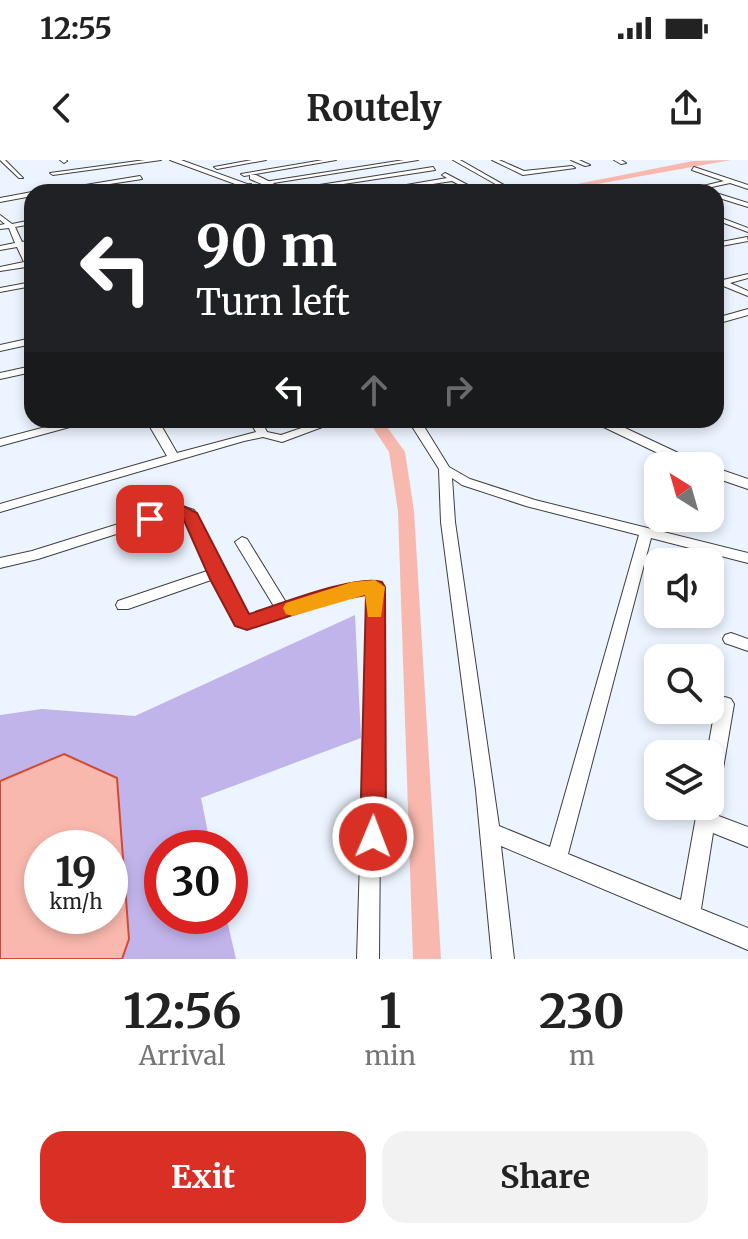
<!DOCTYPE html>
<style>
:root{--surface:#fff;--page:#f2f2f2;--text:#222;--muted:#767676;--accent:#d93025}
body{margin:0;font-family:Merriweather,serif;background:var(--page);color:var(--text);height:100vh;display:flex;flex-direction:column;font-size:30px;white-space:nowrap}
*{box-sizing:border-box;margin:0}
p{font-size:26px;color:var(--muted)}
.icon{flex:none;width:44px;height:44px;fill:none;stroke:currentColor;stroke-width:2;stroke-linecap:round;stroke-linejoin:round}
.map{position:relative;height:799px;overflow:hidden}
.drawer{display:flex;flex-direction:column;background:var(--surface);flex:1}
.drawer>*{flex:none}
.banner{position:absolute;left:24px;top:24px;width:700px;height:244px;border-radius:24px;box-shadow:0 4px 12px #0003;background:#202124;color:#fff;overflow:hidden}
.needle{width:52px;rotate:323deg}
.buttons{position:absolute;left:644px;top:292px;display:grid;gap:16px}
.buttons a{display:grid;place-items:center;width:80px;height:80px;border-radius:16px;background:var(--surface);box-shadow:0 4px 12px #0003;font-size:40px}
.speed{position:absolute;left:24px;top:670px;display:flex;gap:16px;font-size:40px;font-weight:700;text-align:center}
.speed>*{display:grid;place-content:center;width:104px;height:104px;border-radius:50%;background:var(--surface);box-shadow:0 4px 12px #0003;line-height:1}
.speed small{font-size:20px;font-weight:400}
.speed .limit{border:12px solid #d22;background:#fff;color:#111}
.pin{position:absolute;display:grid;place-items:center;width:68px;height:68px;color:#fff;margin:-34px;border-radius:16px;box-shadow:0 4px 12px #0006}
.me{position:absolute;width:88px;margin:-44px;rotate:1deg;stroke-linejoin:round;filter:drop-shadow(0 0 6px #0008)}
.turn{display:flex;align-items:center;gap:28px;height:168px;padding:0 40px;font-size:36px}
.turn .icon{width:104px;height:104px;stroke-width:2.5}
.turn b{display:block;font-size:56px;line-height:68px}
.lanes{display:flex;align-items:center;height:76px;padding:0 40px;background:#0003;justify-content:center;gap:40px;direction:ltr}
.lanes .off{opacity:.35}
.eta{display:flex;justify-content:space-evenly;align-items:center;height:136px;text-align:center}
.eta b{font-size:48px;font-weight:700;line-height:56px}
.button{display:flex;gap:16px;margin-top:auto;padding:16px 40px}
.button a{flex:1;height:92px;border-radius:24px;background:var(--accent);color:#fff;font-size:32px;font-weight:700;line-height:92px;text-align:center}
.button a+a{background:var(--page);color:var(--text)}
.status{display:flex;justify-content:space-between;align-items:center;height:56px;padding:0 40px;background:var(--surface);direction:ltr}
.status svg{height:22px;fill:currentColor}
header{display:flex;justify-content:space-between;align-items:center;height:104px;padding:0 40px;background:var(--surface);font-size:36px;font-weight:700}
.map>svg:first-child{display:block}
.green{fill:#c1b4eb;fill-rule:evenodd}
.water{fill:#f9b8ae;stroke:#d34a32;stroke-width:2;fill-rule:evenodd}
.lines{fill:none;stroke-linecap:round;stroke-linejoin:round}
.canal{fill:#f9b8ae;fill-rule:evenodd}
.minor-casing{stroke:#3f3f3f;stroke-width:2}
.tertiary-casing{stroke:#3f3f3f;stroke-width:2}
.minor{fill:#fff;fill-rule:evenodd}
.tertiary{fill:#fff;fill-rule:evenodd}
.route{fill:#d93025;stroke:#8d1f18;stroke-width:2}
.slow{fill:#f59e0b}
</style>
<div class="status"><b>12:55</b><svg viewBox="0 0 49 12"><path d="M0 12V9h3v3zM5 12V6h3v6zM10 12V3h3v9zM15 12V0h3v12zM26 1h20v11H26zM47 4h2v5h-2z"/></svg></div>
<header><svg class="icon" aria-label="back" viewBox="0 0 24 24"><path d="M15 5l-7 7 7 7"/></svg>Routely<svg class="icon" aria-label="share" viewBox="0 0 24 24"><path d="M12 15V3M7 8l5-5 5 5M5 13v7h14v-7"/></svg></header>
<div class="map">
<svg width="748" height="799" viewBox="0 0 748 799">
<rect width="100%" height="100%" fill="#ecf4ff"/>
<path class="green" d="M355,455l6,123 -160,60 10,50h-49v68h64l10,43h-236v-244l42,-6 93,7zM42,688h68v68h-68z"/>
<path class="water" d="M64,594l53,24 12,161 -7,20h-122v-178zM42,688h68v68h-68z"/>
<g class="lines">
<path class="canal" d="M731,0l-178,32h-16l156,-31z
M368,260h14l23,32 9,59 27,448h-28l-15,-448 -9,-59z"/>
<g class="minor-casing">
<path id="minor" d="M0,0h5l18,18h-4z
M60,0h6l1,1 -3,2z
M145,0h16l-108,15 -3,-2z
M252,0h14l-49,9 -3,-2z
M323,0h13l-92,16 -3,-2z
M404,0h14l-151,24 -3,-2z
M453,0h7l51,29 -5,1z
M492,0h7l25,11 48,-5 3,2 -52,7z
M571,0h8l11,5 -5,1z
M614,0h7l5,3 -5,1z
M433,7l2,3 -144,22 -9,-1z
M694,7l54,18v4l-18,-6 -41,9h-11l46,-11 -32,-11z
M445,13l36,19h-8l-21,-11 -71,11h-15l81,-14 -5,-3z
M140,16l2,3 -84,13h-15z
M251,24l-2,3 -40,5 3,-2z
M32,32v4l-32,6v-4z
M716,33l32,10v4l-32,-10z
M0,55l12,9 20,-4v4l-17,3 7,15 10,-2v4l-8,2 8,18v10l-6,-7 -26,4v-4l24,-5 -7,-15 -17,3v-4l15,-3 -6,-15 -9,1v-4l5,-1 -5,-4z
M716,56l32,12v4l-32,-12z
M747,77l1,4 -32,6v-4z
M748,114v4l-18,5 18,8v5l-32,-13v-5l7,2z
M32,122v4l-32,6v-4z
M748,149v6l-32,9v-6z
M32,178v6l-32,7v-6z
M32,206v6l-32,7v-6z
M72,260h18l-2,2 -88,24v-7z
M146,260h12l19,33 79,-21 -7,-12h12l6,12 14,3 44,-15h16l-59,22 -19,-5 -19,4 -244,71v-8l167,-48z
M408,260h12l29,47 21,12 65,21 213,53v10l-97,-25 -83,316 113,46 17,-94h12v-52h-3l9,-50 3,-5 6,-2 6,2 3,5 -15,88 -5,7 4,7 -2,9 32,12v20l-35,-14 -12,76 47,19v22l-247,-104 13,113h-22l-16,-169 -35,-268 -2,-53zM452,318l10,7 64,21 113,29 -89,312 -51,-21 -44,-304z
M179,345l15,5 2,3 51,102h7l21,-7 -40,-66 7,-5 5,2 40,65 50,-16 38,-6 5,1 2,4 -3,372h-22l11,-366 -30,5 -84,29 -17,-3 -23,-45 -86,30h-10l-2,-4 2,-4 92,-31 -26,-54 -5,-2 -141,45 -38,9v-10l32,-7z
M731,473l17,6v12l-23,-8 -2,-4 2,-4z"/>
</g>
<g class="tertiary-casing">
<path id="tertiary" d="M170,0h11l88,32h-12z
M250,15h6l35,17h-11l-30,-13z
M589,260h19l98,46h-21z
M710,306l38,13v10l-38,-13z"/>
</g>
<use href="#minor" class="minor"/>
<use href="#tertiary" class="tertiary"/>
</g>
<path class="route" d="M179,344l18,9 52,101c29,-9 106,-40 133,-32l3,5 1,250 -4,9 -9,4 -10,-4 -3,-9 6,-242 -28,5 -91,30 -12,-4 -25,-47 -28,-63 -32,8 -9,-5 3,-4z"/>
<path class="slow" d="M375,420l10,7 -4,30h-13l-3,-22 -72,21 -7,-2 -3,-6 3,-5 66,-21z"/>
</svg>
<div class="buttons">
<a><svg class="needle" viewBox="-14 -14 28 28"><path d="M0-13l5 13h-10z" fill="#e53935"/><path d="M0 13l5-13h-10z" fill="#767676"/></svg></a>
<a><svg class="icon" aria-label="sound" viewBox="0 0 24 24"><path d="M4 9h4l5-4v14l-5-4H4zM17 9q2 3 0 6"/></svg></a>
<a><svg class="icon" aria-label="search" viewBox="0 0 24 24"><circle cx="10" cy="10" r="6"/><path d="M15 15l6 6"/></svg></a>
<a><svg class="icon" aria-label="layers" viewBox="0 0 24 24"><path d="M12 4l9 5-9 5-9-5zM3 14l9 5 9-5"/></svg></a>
</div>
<div class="speed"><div>19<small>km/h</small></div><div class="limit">30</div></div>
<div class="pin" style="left:150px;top:359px;background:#d93025"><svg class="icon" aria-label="arrive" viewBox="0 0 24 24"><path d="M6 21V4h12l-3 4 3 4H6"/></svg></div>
<svg class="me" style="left:373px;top:677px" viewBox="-20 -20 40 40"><circle r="17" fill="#d93025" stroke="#fff" stroke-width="3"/><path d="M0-11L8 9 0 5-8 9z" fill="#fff"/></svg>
<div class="banner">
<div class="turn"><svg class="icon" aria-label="left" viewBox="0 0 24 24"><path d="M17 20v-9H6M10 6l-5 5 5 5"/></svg><div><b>90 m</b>Turn left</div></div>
<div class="lanes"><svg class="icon" aria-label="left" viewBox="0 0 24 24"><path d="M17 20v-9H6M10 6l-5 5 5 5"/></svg><svg class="icon off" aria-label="ahead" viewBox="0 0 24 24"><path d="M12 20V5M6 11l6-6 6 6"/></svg><svg class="icon off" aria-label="right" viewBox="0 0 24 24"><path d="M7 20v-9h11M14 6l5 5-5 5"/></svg></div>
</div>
</div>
<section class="drawer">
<div class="eta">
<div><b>12:56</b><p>Arrival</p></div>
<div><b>1</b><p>min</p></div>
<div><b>230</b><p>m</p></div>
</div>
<div class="button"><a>Exit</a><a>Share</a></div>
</section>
